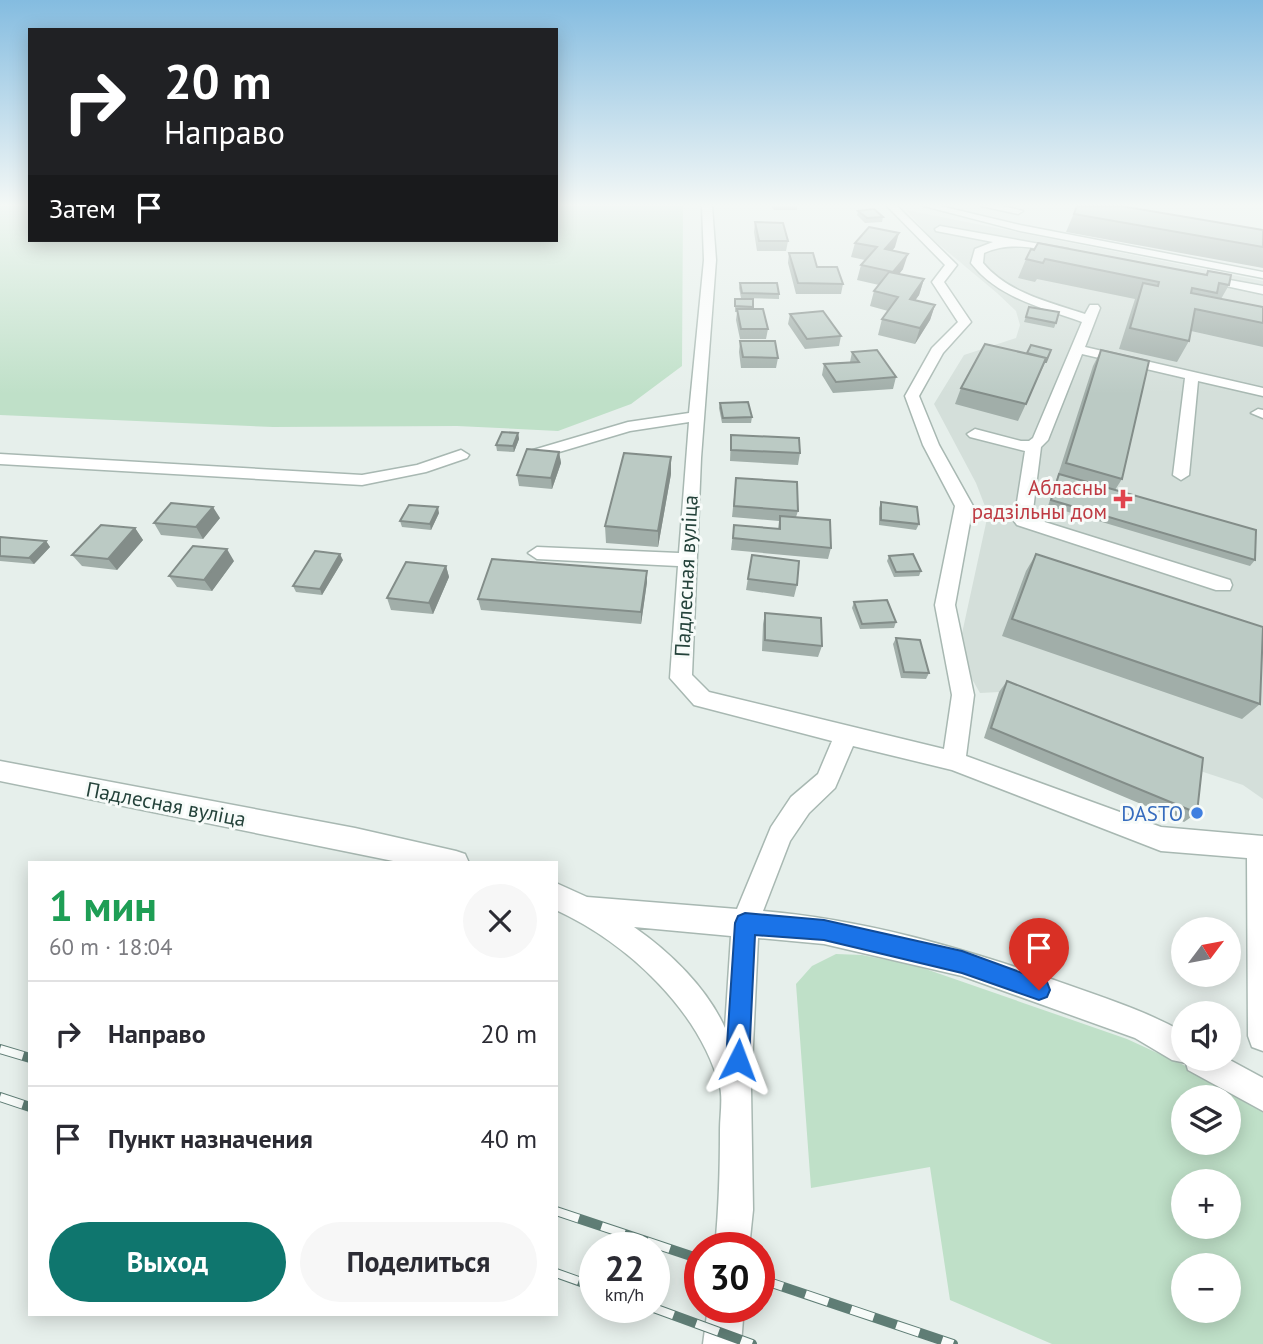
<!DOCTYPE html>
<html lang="ru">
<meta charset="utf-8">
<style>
:root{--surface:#fff;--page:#f7f7f7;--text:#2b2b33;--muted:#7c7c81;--line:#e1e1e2;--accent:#0f766e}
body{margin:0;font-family:"PT Sans",sans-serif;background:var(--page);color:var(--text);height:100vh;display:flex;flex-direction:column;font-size:26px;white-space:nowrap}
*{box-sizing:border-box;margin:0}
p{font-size:23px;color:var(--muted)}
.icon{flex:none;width:38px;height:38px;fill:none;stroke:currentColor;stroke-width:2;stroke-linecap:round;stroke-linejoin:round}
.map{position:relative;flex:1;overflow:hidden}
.sheet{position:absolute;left:28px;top:861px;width:530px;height:455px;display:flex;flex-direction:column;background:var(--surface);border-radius:0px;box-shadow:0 4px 18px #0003}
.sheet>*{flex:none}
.hud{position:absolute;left:28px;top:28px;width:530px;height:214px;border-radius:0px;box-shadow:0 4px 18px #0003;background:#202124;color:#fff;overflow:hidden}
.needle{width:46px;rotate:58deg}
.buttons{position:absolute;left:1171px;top:917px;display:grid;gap:14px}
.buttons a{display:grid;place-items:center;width:70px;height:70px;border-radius:50%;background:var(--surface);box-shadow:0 4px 18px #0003;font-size:35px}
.speed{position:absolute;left:579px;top:1232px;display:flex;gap:14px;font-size:35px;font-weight:700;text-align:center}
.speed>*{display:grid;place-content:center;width:91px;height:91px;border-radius:50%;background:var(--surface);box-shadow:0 4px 18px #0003;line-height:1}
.speed small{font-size:18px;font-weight:400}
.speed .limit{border:10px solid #d22;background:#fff;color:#111}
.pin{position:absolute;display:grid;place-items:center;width:60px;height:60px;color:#fff;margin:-72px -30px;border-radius:50% 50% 50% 0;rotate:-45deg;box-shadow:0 0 7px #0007}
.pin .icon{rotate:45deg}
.me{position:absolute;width:77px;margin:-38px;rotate:3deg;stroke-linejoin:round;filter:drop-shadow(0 0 5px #0008)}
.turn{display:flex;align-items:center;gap:24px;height:147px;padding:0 21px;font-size:32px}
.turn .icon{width:91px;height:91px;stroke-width:2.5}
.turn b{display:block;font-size:49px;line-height:60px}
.then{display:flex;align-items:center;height:66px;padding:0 21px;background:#0003;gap:14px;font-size:26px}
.round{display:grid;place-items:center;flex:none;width:74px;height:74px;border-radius:37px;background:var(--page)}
.head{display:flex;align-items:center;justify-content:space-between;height:119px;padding:0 21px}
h1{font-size:42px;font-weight:700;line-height:52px;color:#1e9e55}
.button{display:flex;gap:14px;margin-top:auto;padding:14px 21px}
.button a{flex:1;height:80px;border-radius:42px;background:var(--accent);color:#fff;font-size:28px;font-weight:700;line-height:80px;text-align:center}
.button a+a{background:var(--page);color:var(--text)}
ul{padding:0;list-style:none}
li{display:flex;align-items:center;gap:21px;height:105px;padding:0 21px;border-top:2px solid var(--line)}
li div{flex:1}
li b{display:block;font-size:26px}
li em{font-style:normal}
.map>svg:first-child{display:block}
.built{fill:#d4dfda}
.green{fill:#bfe0c8;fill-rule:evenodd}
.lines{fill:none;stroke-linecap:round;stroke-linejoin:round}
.minor-casing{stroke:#a8b8b2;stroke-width:3}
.minor{fill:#fff;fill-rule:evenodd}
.rail-casing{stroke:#5f7d75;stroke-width:10}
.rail{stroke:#f7fbf9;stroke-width:8;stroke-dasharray:24;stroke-linecap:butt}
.wall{fill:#a1aea9}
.shaded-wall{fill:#838d89}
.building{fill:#bbcac4;stroke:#838d89;stroke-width:2}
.route{fill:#1a73e8;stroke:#114b97;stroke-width:2}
.health-dot{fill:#e0444e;stroke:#f7fbf9;stroke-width:2.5}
.shop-dot{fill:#3f7fe0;stroke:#f7fbf9;stroke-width:2.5}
.labels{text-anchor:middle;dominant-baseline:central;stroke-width:6;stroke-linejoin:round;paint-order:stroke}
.health-label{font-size:21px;fill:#be3a42;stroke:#f7fbf9;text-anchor:end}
.street-label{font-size:21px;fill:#24423a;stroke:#f7fbf9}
.shop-label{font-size:21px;fill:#366cbe;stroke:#f7fbf9;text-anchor:end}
</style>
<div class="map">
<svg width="1263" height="1344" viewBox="0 0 1263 1344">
<rect width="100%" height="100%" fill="#e6efeb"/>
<path class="built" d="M906,210l357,71v518l-20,-14 -52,-17 -192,-76 -19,1 -12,-21 -7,-34 27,-124 -12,-31 -42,-79 30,-49 52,-17 4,-13 -4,-14 -19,-18 -67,-56z"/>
<path class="green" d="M0,206h30v34h526l1,-34h126l-1,160 -51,38 -73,27 -101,-5 -184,1 -273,-12z
M836,954l26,1 55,11 210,73 76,35 60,37v233h-211l-102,-44 -20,-133 -119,21 -15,-204 16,-18zM1183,1097h45v46h-45zM1183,1181h45v46h-45zM1183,1265h45v46h-45z"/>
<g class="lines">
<g class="minor-casing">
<path id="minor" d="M702,206h10l4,54 -15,198 -9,217 17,17 235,57 8,-54 -17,-90 20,-99 -32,-61 -18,-49 27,-48 26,-26 -26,-40 13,-17 -58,-59h10l60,59 -13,17 27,40 -28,31 -24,43 20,49 34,61 -18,99 19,90 -8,61 195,71 102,9v215l-11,-4 -4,-11 -1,-178 -86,-7 -209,-81 -99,-24 -18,42 -26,25 -19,28 -27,70c103,9 195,36 291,69 44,16 88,29 129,52v27h45l35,19v33l-75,-41 -2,-7 -14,-3 -37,-22 -173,-62 -138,-32 -66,-6 -7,150 2,122 -4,38h-34c4,-40 5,-79 5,-118 0,-14 3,-31 0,-43 -21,-78 -93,-144 -164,-177v-27l31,14 150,12 34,-82 20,-30 27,-23 14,-33 -138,-36 -24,-27 8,-112 -141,-7 -9,-6 9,-6 142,6 10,-131 -59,9 -91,27 -8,-5 2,-3 95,-28 61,-9 15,-153zM634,927l97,9 -6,92c-18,-40 -55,-76 -91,-101z
M924,206h16l80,19 243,47v6l-243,-47z
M981,206h22l20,5 -5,3z
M940,226l128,23 1,2 -5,3c-27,-6 -54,-13 -80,-1l-1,10c25,30 66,39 102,51l5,-9h8l2,3 -15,39 178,41v8l-65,-15 -9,94 -8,5 -8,-5 12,-97 -103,-24 -34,86 -7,7 -9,71 198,62 2,5 -2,5h-14l-199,-65 -3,-4 11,-70 -55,-14 -3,-3 8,-5 46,12h8l4,-3 49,-116c-39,-14 -84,-24 -111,-59l4,-14 18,-7 -57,-11 -1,-2z
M1202,275l61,11v8l-65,-14 -2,-2z
M1258,409l5,1v8l-12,-5z
M461,450l8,5 -2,3 -41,14 -64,13 -362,-21v-10l362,21 55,-10z
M0,761l355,67 101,23 9,3 4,9h-66l-403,-82z
M708,1307h36l-3,37h-38z"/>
</g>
<use href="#minor" class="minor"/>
<g class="rail-casing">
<path id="rail" d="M0,1049l30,9
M0,1097l30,10
M556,1211l144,48
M556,1273l39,14
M760,1279l193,65
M651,1307l101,37"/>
</g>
<use href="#rail" class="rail"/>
</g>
<path class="wall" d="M771,206h26v4h-23z
M1077,206l186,24v38l-197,-36z
M858,211l25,6 -1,5 -17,1 -8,-8z
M755,222l33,19 -2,10h-29l-3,-19z
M855,243l40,4 -3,4 11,18 -4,5 25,5 -5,16 -4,5 20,5 -5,15 -15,24 -37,-9 4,-16 6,-8 -18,-5 4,-15 5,-6 -22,-5 4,-15 4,-5 -14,-3z
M1031,249l174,26 3,-4 21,14 -8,14 42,8v40l-72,-16 -2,10 -12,21 -58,-13 16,-50 -98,-20 -2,3 -17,-4 8,-19z
M789,253l28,14 26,17 -2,10h-45l-8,-31z
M740,283l39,11v5l-38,-1 -2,-10z
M735,299l18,8v2l15,20 -2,10h-26l-4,-19 1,-8h-2z
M1029,307l27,16 -2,5 -30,-6z
M790,314l51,22 -2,10 -34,3 -17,-25z
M740,341l38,17 -2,10h-35l-2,-16z
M1051,350l-33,71 -63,-17 6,-16 66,-35z
M1101,350l21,129 -7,11 140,70 -5,6 -202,-60 45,-140z
M852,352l44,25 -3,12 -60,4 -11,-18 2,-11 26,-2z
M720,403l32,14 -1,6h-29l-3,-15z
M518,433l1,6 -5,13 -17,-1 -1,-6z
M731,435l69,18 -2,12 -68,-4z
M559,452l2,11 -9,26 -33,-3 -2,-11z
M671,474l-13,73 -52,-4 -1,-17z
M736,478l62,33 -2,6 35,31 -3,11 -97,-9 3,-25 44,4 1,-8 -47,-4z
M881,502l38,22 -3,6 -37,-5v-17z
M439,513l-8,17 -29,-3 -2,-6z
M220,518l-17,21 -42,-4 -7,-12z
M135,528l8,12 -26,30 -35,-4 -10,-11z
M0,537l46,4 4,6 -16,17 -34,-3z
M1036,554l224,150 -18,15 -240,-83 24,-65z
M752,555l45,30 -3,12 -48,-7z
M889,556l32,15 -2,5 -25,1 -7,-16z
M343,560l-21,35 -26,-3 -3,-6z
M234,561l-22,30 -35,-4 -8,-11z
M446,566l3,11 -16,37 -42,-4 -4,-12z
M647,571v11l-6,42 -160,-14 -3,-11z
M854,602l42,20 -2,6 -34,1 -8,-21z
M765,613l57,33 -4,11 -56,-6 1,-27z
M896,638l33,35 -3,6 -25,-1 -8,-34z
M1007,681l190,132 -13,9 -200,-84 15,-46z"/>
<path class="shaded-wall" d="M899,233l-4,14 -14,17 4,-15z
M908,254l-5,15 -14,18 4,-15z
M924,279l-5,16 -14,20 5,-16z
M935,305l-5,15 -15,24 5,-16z
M518,433l1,6 -5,13 -1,-6z
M559,452l2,11 -9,26 -1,-11z
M671,457v17l-13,73v-16z
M213,507l7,11 -17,21 -7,-12z
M438,507l1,6 -8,17 -1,-6z
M135,528l8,12 -26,30 -9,-11z
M46,541l4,6 -16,17 -5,-6z
M227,549l7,12 -22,30 -8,-11z
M340,554l3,6 -21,35 -2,-6z
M446,566l3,11 -16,37 -4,-11z
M647,571v11l-6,42v-12z"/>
<path class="building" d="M1077,206h44l142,24v17l-189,-33z
M874,209l9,8 -16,1 -9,-7z
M755,222l28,1 5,18h-29z
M869,227l30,6 -14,16 23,5 -15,18 -32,-7 16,-18 -22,-4z
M1038,243l169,32 1,-4 23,4 -2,10 -10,-2 -2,10 -25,-5 -1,5 72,14v16l-68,-14 -6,32 -59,-13 13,-45 15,3 1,-4 -114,-23 -2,4 -17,-4 5,-10 3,1z
M789,253h24l4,14h20l6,17 -45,-1z
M889,272l35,7 -14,20 25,6 -15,23 -38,-9 16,-22 -24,-6z
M740,283h37l2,11 -37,-1z
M735,299h18v8l-18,-1z
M1029,307l30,5 -3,11 -30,-6z
M737,309h26l5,20h-27z
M823,311l18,25 -34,3 -17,-25z
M740,341h35l3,17 -35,-1z
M985,344l61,14 -20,46 -65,-16z
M1031,345l20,5 -5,12h-1l1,-4 -19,-5z
M877,350l19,27 -60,5 -12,-18 35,-2 -7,-10z
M1101,350l48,11 -27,118 -56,-16z
M748,402l4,15 -29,1 -3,-15z
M502,432l16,1 -5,13 -17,-1z
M731,435l68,3 1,15 -69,-3z
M527,449l32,3 -8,26 -34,-3z
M624,453l47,4 -13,74 -53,-5z
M1059,474l197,56 -1,30 -204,-60z
M736,478l61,4 1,29 -64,-5z
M881,502l36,5 2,17 -38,-4z
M171,503l42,4 -17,20 -42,-4z
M409,505l29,2 -8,17 -30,-3z
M780,516l50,4 1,28 -98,-10 1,-13 46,4z
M101,525l34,3 -27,31 -36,-4z
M0,537l46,4 -17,17 -29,-2z
M193,546l34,3 -23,31 -35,-4z
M315,551l25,3 -20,35 -27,-3z
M913,554l8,17 -25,1 -7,-16z
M1036,554l227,73 -3,77 -248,-85z
M752,555l47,6 -2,24 -49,-6z
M492,559l155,12 -6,41 -163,-13z
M406,562l40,4 -17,37 -42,-5z
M887,600l9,22 -34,2 -8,-22z
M765,613l56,5 1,28 -57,-6z
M896,638l24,2 9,33 -25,-1z
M1007,681l196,77 -6,55 -206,-85z"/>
<linearGradient id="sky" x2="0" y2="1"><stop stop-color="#84bce0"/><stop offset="0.52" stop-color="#f4f8f6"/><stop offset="1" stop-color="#f4f8f6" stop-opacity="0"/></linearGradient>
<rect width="1263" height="394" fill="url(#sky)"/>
<path class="route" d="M745,913l79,7 138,31 85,31 3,8 -3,7 -8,3 -77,-27 -138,-33 -69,-5 -6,125 -3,9 -8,3 -8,-3 -4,-9 9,-137 3,-7z"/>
<path class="health-dot" d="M1119.5 488.5h7v7h7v7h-7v7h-7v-7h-7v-7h7z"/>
<circle class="shop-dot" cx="1197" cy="813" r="7"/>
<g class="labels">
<g class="health-label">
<text x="1107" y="487">Абласны<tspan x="1107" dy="24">радзільны дом</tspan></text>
</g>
<g class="street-label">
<text transform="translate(686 576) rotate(-87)">Падлесная вуліца</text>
<text transform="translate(166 804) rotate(11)">Падлесная вуліца</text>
</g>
<g class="shop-label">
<text x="1183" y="813">DASTO</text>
</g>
</g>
</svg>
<div class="buttons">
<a><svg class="needle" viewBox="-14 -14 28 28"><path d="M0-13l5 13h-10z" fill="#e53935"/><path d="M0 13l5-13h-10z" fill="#7c7c81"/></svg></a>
<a><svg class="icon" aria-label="sound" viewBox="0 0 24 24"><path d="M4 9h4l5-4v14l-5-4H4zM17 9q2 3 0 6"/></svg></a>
<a><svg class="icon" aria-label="layers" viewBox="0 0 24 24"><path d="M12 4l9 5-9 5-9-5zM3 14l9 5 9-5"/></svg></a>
<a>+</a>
<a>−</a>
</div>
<div class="speed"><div>22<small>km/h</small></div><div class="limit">30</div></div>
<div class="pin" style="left:1039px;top:990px;background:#d93025"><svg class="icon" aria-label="arrive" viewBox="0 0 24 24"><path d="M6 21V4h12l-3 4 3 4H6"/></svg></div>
<svg class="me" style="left:738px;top:1060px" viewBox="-20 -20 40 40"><path d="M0-17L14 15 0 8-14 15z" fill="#1a73e8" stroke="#fff" stroke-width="4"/></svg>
<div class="hud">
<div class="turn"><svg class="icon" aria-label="right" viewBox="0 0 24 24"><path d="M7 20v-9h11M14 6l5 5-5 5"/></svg><div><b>20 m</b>Направо</div></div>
<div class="then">Затем<svg class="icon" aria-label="arrive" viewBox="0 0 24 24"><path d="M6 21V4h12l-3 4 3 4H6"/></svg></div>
</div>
<section class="sheet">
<div class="head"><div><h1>1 мин</h1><p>60 m · 18:04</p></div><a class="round"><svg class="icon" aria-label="close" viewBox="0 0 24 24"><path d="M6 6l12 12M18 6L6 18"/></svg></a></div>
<ul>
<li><svg class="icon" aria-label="right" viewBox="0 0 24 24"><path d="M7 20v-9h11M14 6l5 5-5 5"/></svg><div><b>Направо</b></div><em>20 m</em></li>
<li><svg class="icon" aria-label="arrive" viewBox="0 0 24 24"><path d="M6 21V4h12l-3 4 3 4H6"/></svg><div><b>Пункт назначения</b></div><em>40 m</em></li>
</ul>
<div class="button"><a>Выход</a><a>Поделиться</a></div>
</section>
</div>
